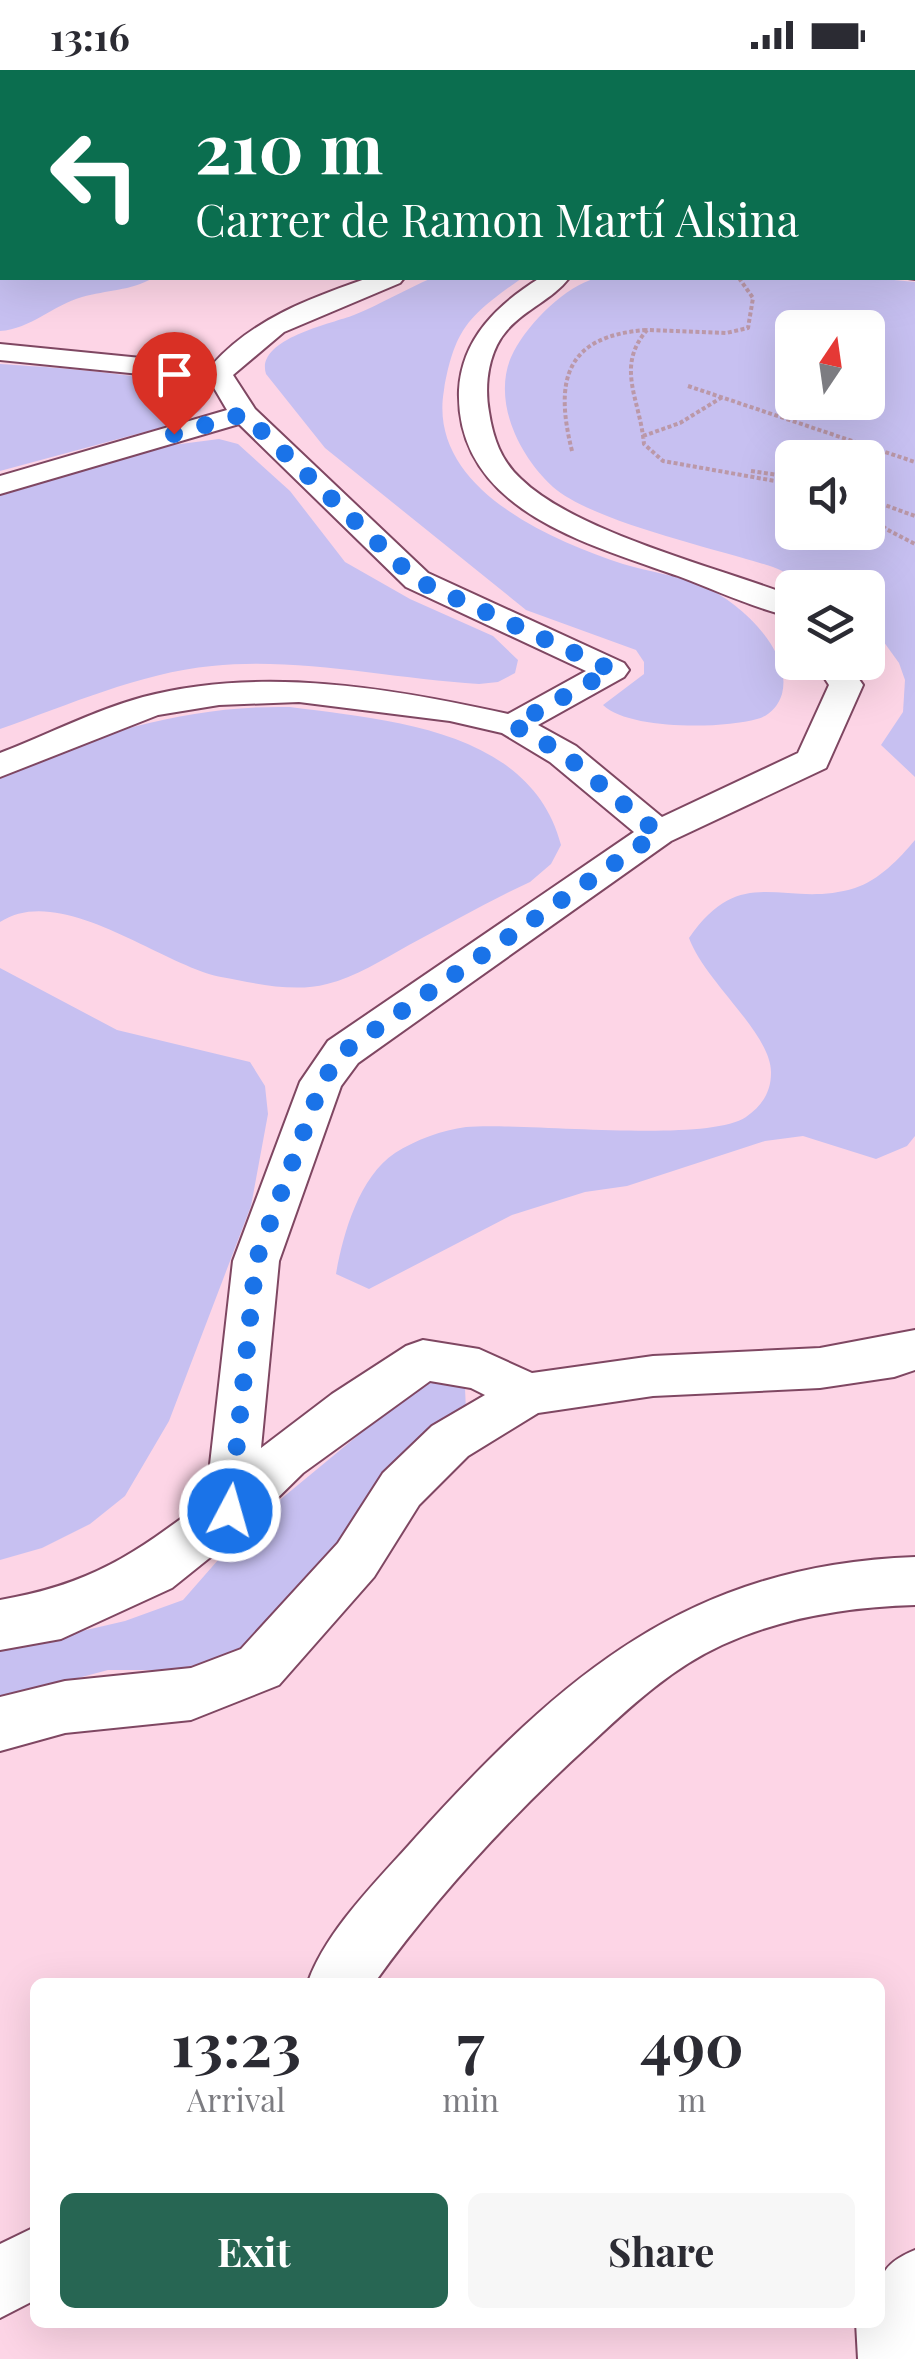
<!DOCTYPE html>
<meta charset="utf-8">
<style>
:root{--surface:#fff;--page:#f7f7f7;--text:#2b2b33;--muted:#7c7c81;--accent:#276653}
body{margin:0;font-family:"Playfair Display",serif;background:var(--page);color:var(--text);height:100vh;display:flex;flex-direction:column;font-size:38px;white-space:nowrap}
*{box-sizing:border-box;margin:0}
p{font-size:32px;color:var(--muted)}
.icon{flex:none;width:55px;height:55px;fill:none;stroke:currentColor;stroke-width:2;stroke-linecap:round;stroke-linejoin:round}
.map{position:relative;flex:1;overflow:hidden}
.details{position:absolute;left:30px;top:1908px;width:855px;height:350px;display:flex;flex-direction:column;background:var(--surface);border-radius:15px;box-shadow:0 10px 40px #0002}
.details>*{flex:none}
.top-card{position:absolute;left:0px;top:0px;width:915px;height:210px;box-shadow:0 10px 40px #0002;background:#0b6e4f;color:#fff;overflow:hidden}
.needle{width:65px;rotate:13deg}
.fabs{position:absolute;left:775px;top:240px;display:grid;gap:20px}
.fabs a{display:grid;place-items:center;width:110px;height:110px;border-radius:15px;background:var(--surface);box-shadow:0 10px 40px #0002;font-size:50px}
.pin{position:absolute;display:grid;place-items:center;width:85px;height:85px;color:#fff;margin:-102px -42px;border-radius:50% 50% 50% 0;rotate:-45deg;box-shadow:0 0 10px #0007}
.pin .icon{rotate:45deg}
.me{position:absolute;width:110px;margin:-55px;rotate:6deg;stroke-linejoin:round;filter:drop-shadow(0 0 8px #0008)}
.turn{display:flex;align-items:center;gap:35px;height:210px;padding:0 30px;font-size:45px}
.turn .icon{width:130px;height:130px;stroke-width:2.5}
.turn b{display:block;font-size:70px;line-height:85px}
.eta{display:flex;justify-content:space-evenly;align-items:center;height:170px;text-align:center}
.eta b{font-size:60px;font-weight:700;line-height:70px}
.button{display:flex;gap:20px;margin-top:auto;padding:20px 30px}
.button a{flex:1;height:115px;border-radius:15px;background:var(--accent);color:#fff;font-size:40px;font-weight:700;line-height:115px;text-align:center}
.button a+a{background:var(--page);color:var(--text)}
.status{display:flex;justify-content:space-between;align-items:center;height:70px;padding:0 50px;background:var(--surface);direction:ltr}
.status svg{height:28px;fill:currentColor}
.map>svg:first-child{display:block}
.green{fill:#c7c0f1;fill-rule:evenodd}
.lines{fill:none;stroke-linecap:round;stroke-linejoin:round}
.stream{stroke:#77d2fd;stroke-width:5}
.minor-casing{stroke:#7f4762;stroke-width:4}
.path{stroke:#bb98a8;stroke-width:4;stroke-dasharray:4 2.5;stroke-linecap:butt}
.minor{fill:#fff;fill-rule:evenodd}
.route{stroke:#1a73e8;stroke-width:18;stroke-dasharray:0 32.4}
</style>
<div class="status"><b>13:16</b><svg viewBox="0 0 49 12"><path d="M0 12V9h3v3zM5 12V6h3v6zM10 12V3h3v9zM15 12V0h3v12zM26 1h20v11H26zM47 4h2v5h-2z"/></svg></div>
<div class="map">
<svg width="915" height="2289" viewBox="0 0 915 2289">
<rect width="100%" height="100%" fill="#fdd5e6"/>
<path class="green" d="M227,0h688v91l-3,-89z
M0,169l2,39h151c-23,13 -46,12 -71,19 -29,8 -51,32 -82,34z
M432,208h90c-52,37 -67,49 -78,112 -17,96 103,149 179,174 26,8 54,11 80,22 37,16 90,65 79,108 -4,13 -13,22 -25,25 -35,10 -128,11 -154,-14l41,-31v-12l-8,-12 -110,-40 -201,-162 -59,-74c-11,-35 65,-50 88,-59 27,-11 52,-26 78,-37z
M597,208h276l42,4v495l-34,-32 22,-33 2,-32 -6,-17 -31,-43v-32c-15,0 -31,1 -46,0 -16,-3 -33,-15 -49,-21 -55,-18 -180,-45 -220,-80 -36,-33 -63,-91 -39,-136 15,-28 51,-65 83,-73zM792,258h76v74h-76zM792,388h76v74h-76z
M0,294c40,3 184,9 206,37l-6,10 -26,13 -174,47z
M219,369l19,5 52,47 55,71 65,37 83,37 25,24 -3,13 -17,9 -19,2c-88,-5 -179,-27 -267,-18 -73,7 -143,39 -212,63v-233l142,-47z
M290,637c98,13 241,22 271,138l-10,19 -21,18c-41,19 -81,42 -121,63 -27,15 -53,32 -82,39 -34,9 -72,-1 -106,-7 -60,-12 -160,-95 -221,-55v-151c98,-36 184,-66 290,-64z
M915,770v296l-8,10 -31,13 -73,-23 -38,5 -138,45 -42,6 -73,23 -143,74 -33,-15c7,-40 23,-97 59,-121 20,-13 48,-23 71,-26 59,-5 239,17 280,-10 16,-11 25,-25 25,-44 1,-39 -66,-91 -82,-135 54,-78 95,-28 166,-50 24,-8 44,-29 60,-48z
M0,898l117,62 133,32 15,24 3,28 -17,92 -82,215 -44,75 -35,28 -48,24 -42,12z
M447,1311l18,7 1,23 -44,24 -107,144 -77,76 -64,15h-66l-108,29v-49l125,-29 58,-21 64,-73 172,-142z"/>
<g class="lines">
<path class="stream" d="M591,0l8,2"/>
<g class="minor-casing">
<path id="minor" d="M0,66h2v14h-2z
M0,140h2v15h-2z
M912,193h3v16l-7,-1h4z
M368,208h36l-4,5 -116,49 -51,43 22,34 173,164 196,90 5,7 -5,7 -86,48 38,21 86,71 136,-64 31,-68 -15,-23h33l16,23 -37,83 -155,73 -313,222 -17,23 -62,175 -18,187 71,-54 74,-48 17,-6 56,9 53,24 121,-17 167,-8 95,-18v40l-21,7 -74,11 -167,8 -115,17 -70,43 -49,49 -45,72 -95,108 -88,35 -126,13 -65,18v-54l65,-16 126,-13 50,-19 97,-106 45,-70 49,-47 53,-31 -14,-7 -41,-7 -127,92 -55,54 -76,61 -111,51 -61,11v-50c92,-16 133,-45 206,-100l27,-239 67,-179 28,-41 306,-209 -84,-70 -48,-29 -52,-12 -151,-19 -80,3 -61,10 -158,62v-24c47,-18 95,-43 143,-56 118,-31 248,-9 365,17l78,-43 -180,-84 -167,-163 -239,70v-18l227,-66 -17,-29 -210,-21v-16l212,21c42,-47 99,-67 156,-87z
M540,208h29c-20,26 -56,35 -72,67 -10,20 -12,45 -8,67 4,26 12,49 32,67 54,53 198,89 271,117v21c-38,-9 -77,-27 -114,-41 -90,-32 -223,-66 -219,-186 3,-52 39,-86 81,-112z
M915,1487v48c-67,2 -132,12 -193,40 -52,24 -91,61 -133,100 -79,72 -152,151 -214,237h-67c19,-53 70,-102 108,-145 146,-161 272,-272 499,-280z
M35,2157v73l-35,18v-74z
M915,2180v109h-57l-2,-37h24c0,-40 -6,-55 35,-72z"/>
</g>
<path class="path" d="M739,208l14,20 -5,30 -22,5 -79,-3c-32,37 -7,69 -3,114l19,17 129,23
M688,316l227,76
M643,366l37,-13 44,-27
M572,381c-18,-72 -6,-115 74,-121
M751,401l41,6
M868,429l47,17
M868,443l18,16 29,15"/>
<use href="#minor" class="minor"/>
</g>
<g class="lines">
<path class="route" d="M174,364l70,-20 172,166 196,90 -99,55 51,29 94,79 -315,219 -21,30 -66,179 -26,250"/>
</g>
</svg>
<div class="fabs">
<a><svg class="needle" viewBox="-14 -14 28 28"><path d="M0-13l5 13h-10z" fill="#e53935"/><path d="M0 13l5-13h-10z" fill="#7c7c81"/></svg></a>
<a><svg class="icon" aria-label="sound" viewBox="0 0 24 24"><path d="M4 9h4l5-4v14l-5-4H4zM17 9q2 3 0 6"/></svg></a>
<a><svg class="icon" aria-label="layers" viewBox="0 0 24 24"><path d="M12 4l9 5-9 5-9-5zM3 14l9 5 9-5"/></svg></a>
</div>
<div class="pin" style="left:174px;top:364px;background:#d93025"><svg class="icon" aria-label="arrive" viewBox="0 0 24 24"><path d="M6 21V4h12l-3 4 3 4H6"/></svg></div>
<svg class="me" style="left:230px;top:1441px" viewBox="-20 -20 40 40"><circle r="17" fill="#1a73e8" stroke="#fff" stroke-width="3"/><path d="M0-11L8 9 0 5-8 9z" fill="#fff"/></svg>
<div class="top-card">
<div class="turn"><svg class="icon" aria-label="left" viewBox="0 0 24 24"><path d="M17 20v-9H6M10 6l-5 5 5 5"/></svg><div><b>210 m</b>Carrer de Ramon Martí Alsina</div></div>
</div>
<section class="details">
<div class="eta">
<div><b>13:23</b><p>Arrival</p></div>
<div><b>7</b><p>min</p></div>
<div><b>490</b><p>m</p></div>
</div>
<div class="button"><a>Exit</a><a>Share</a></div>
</section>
</div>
